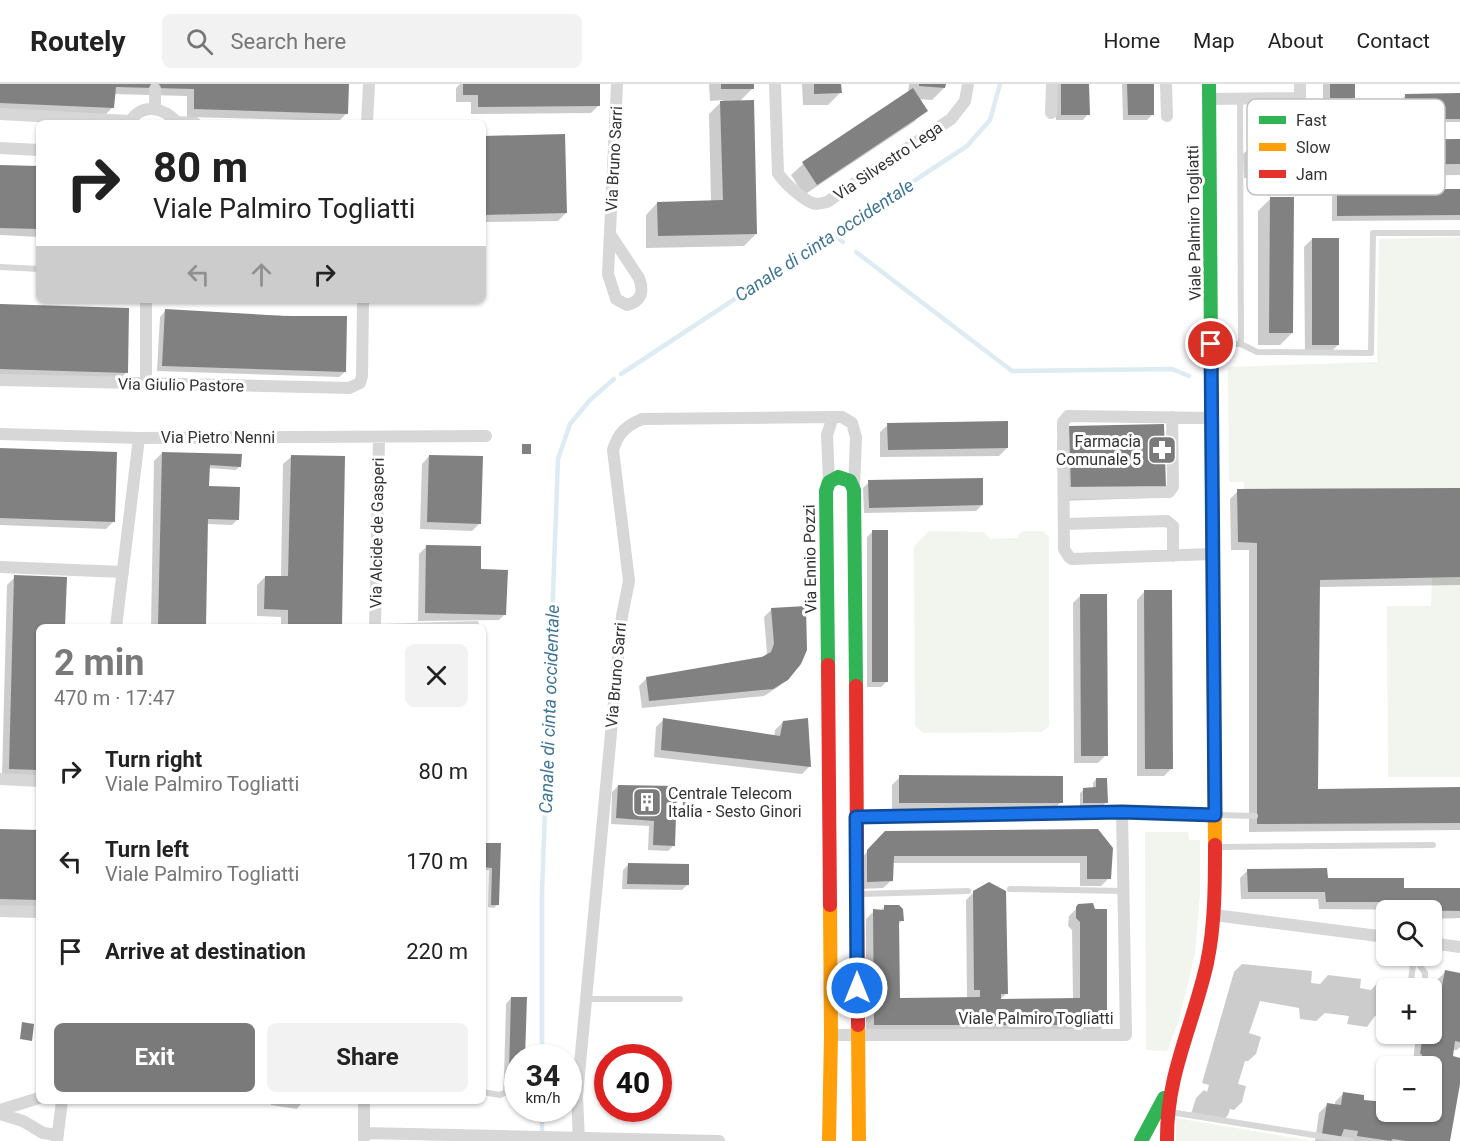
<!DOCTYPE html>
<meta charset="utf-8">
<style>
:root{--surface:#fff;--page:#f2f2f2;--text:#222;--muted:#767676;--line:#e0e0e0;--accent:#7a7a7a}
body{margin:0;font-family:Roboto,sans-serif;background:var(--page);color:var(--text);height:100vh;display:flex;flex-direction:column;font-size:22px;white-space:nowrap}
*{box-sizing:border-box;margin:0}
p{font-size:20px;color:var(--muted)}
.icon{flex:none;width:33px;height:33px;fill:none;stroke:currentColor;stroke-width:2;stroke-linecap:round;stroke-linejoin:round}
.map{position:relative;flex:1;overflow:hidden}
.details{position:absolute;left:36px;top:540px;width:450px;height:480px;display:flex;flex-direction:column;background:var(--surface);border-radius:9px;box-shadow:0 2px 4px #0004}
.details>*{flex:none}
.guide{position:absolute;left:36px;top:36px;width:450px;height:183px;border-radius:9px;box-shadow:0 2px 4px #0004;background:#fff;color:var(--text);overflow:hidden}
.fabs{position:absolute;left:1376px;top:816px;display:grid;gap:12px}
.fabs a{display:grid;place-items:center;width:66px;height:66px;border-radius:9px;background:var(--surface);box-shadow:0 2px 4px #0004;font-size:30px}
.speed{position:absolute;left:504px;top:960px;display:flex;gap:12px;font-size:30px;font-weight:700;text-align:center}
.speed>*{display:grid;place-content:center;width:78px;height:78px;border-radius:50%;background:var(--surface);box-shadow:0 2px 4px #0004;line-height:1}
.speed small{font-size:15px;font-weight:400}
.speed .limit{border:9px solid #d22;background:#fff;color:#111}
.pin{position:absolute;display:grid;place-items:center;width:51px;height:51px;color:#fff;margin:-26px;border:3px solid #fff;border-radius:50%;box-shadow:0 2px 6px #0007}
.me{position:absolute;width:66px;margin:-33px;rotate:0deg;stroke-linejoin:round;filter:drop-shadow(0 0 4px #0008)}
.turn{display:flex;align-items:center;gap:21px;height:126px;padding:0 18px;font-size:27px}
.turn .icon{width:78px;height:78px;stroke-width:2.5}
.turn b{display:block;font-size:42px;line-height:51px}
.lanes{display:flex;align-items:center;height:57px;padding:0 18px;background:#0003;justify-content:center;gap:30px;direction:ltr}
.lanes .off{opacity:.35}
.round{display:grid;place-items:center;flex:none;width:63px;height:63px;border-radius:9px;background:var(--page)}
.summary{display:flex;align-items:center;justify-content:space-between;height:102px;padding:0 18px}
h1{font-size:36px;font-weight:700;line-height:45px;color:var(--accent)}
.cta{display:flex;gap:12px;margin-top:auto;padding:12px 18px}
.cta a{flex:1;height:69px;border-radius:9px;background:var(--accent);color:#fff;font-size:24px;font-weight:700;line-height:69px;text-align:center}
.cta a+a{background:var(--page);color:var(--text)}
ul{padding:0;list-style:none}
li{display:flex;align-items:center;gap:18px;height:90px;padding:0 18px}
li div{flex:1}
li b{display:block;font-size:22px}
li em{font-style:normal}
header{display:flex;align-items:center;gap:36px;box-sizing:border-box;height:84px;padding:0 30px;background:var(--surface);border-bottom:2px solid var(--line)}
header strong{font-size:28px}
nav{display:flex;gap:33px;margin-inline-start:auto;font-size:21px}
.search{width:420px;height:54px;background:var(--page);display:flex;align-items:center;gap:15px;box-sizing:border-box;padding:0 21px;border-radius:9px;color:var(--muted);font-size:22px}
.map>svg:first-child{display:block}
.green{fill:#f1f5ed}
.shadow{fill:#0003}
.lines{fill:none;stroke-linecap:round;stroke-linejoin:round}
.stream{stroke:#ddebf3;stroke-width:4.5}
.building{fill:#818181}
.lane{stroke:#d7d7d7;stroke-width:6}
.street{stroke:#d7d7d7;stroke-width:12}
.fast{stroke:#30b455;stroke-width:14}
.slow{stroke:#ff9f0a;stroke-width:14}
.jam{stroke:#e5322d;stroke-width:14}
.route-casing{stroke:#114b97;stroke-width:15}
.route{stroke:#1a73e8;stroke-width:10}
.labels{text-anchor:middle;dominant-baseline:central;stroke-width:6;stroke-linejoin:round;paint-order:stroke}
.street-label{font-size:16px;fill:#333;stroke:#fff}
.poi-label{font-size:16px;fill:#333;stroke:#fff;text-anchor:end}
.water-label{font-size:18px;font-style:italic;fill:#3f7597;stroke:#fff}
.key{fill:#fff;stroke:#c2c2c2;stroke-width:1.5}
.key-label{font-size:16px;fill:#333}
</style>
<header>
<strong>Routely</strong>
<div class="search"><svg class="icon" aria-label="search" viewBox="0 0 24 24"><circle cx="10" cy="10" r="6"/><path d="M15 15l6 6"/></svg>Search here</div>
<nav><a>Home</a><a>Map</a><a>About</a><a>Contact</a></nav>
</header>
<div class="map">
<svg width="1460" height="1057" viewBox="0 0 1460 1057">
<rect width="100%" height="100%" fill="#fff"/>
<path class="green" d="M1460,153v251l-216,1v-7h-15l-1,-115 149,-5 2,-123z
M929,447l55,1 6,7 26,-1 7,-7h20l6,6v189l-7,6 -119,1 -8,-7 -1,-180z
M1460,493v200h-72l-1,-171h44l1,-28z
M1145,748h43l1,8h11v53l-5,61 -17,69 -11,28 -21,-1z
M1176,1034l137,23h-137z"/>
<path class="shadow" d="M0,0h348l-1,29 -8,8 -152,-4v-21l-73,-2 -1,13 -8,8 -105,-4z
M460,0h138l1,21 -8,8 -120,1v-12h-15v-14z
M709,0h44v4l-14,14 17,132 -12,12 -98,2v-33l11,-12 54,-1 -2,-88 14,-14 -13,1z
M802,0h38v9l-12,12h-25z
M909,0h35v4l-12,12 -14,-1 8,11 -12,12 -110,73 -13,-20 12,-11 105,-71z
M1055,0h33v30l-5,6h-27z
M1122,0h30l1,30 -6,6h-24z
M1323,0h30l1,13 -8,8h-23z
M1406,11h54v27h-57l-1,-23z
M483,54l83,75 -8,8 -75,1z
M1460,56v35l-216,3 -1,-24 12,-11z
M0,82l39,1v70l-39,-2z
M1338,107h122v29l-128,1v-24z
M1270,115l22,134 -12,12h-22v-134z
M1312,155l26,106 -8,8h-25l-1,-106z
M0,221l126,68 -8,7 -118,-3z
M165,227l181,7 -1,54 -6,5 -182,-6 3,-54z
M888,341l119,23 -8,8 -119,1v-25z
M1069,344l83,70 -93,3 -2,-61z
M0,366l114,71 -8,8 -106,-4z
M162,369l78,13 -4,4 -28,-2v20l30,31 -6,6 -25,-1 -2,103h-54l3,-166z
M429,372l51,67 -8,8 -52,-2 2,-65z
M291,373l49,170h-59v-10l-24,-1v-31l8,-8h16l2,-113z
M869,398l113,23 -6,6 -112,2 -1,-25z
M1460,406v95l-142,2 -1,204 143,-2v41l-211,2v-282h-18l-1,-51 8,-8z
M873,447l14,150 -6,6h-14v-150z
M427,462l52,27 26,41 -6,6 -81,1 1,-67z
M15,493l49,50h-25v150l-37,-1 5,-191z
M1144,508l27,177 -7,7h-27v-176z
M1081,511l25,160 -8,8h-24l-1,-160z
M772,525l15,70 -9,8 -14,9 -122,12 -3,-22 8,-8 118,-22 2,-3 -3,-36z
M664,635l110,18 1,-7 8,-8 26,45 -7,7 -148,-17 2,-30z
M900,693l161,25 -8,8h-161v-25z
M1096,695l10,23 -3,4h-23v-13l4,-4h9v-6z
M618,702l58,2 -3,58 -5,5 -20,-1 1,-24 -38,-2 1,-32z
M0,746l39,2v75l-39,-1z
M1097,747l12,47 -8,8h-21v-23h-188l-1,18 -8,7 -23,1v-30l26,-26z
M483,761h16l-1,59 -4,4 -6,-1 1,-37h-6z
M629,780l58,21 -5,5 -60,-1 1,-19z
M1248,786l155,19 57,1v28l-29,1v-9l-112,-1 -1,-10h-77l-1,-21z
M974,808l32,102 -7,6h74l-1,-70 -4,-4 1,-10 10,-10 26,119 -8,7h-231v-113l8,-8h6l5,-5 17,14 -4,5v74h69l-1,-99z
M1242,880l70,7 -1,12 9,1 8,-9 33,4 -1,9 11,2 9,-10 15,1 1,7h-10v28h-11l-8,11 -20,-3 2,-8 -24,-3 -9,8 -16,-2 -1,-11 -39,-7 -11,32 12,4 -5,17 -8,7h-3l-7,23 8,2 -4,16 -8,8 -4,-1 -2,6 -7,8 -30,-9 5,-16 8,-8 3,2 2,-7 -7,-2 32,-111z
M1445,888l15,2v73l-3,3h-4l-1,7 8,2v16l-11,66h-134l4,-28 8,-8 8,1v-4l8,-8 19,7 24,2v9h45v-46h-16l1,-5h-3l2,-17 3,-4 1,-6h12l-1,-46 6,-1 1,-7z
M511,914l7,60v20l-14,-1 2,-73z
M271,1017h32l-6,8 -26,-4z"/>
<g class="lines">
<path class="stream" d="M833,151l10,7
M856,168l156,119 160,-2 17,7
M621,290l346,-228 23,-26 10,-36
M542,974v-166l16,-433 12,-35 20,-24 24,-21
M542,1024v28"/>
</g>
<path class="building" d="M0,0h349l-1,30 -154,-5v-20l-78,-2 -2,21 -114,-5z
M463,0h137v22l-122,1v-12h-15z
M721,0h33v5h-33z
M814,0h27l1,9 -28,1z
M919,0h27l-1,4 -26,-2z
M1061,0h28l1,31h-29z
M1127,0h27v31h-26z
M1330,0h25v14h-25z
M913,4l15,23 -111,74 -15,-23z
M1460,9v26h-54l-1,-25z
M754,16l3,134 -99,2 -1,-34 66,-2 -3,-99z
M565,50l2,79 -84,2v-79z
M1460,55v25l-205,2v-25z
M0,81l39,1v63l-39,-1z
M1337,105h123v26l-123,1z
M1270,113h24l-1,136h-24z
M1312,154h27v107h-27z
M0,220l129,4 -1,65 -128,-4z
M165,225l119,7h63l-1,56 -184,-6z
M1008,337v27l-120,2 -1,-27z
M1164,340l2,63 -95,2 -2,-63z
M522,360h9v10h-9z
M0,364l117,4 -2,70 -115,-4z
M162,368l80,2 -1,13 -31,-2 -1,21 31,1 -1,33 -31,-1 -2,108h-48z
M291,371l54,1 -3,171h-54v-17l-24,-1 1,-33h23z
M429,371l54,1 -2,68 -54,-2z
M983,394v27l-114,3 -1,-28z
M1460,404v89l-140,3 -2,209 142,-2v36l-203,1v-281l-19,-1 -1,-53z
M872,446h16v152h-16z
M426,461l55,1v23l27,1 -2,45 -81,-2z
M14,491l53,2 -2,50h-26v143l-30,-1z
M1144,506h28l1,179h-28z
M1080,510h27l1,162h-27z
M806,522l1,44 -6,14 -13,16 -15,9 -124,12 -3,-24 116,-20 9,-5 3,-8 -3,-36z
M663,634l117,18 3,-15 25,-3 3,49 -150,-17z
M899,691l164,1v27h-164z
M1096,694h11l1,25h-25v-15l13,-1z
M618,701l59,1 -2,60 -22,-1 1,-24 -38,-3z
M683,718l12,1 -1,14 -12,-1z
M0,745l39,1v70l-39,-1z
M1098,745l15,19 -2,31h-24v-23h-193l-1,25 -26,1v-32l18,-19z
M483,759h18l-2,62h-8l1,-37 -9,-1z
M628,779l61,1v21l-62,-1z
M1327,784l1,10h76v10h56v23l-57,-1 -1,-8h-76l-1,-10h-77l-1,-23z
M989,798l17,9 2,103h-7v5l79,-1v-76l-4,-4v-11l2,-3 15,-1 2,6h12v116h-233l-1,-116 11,1v-5h15l4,4 1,12h-5l1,77 80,-1v-7h-6l-1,-99z
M1445,886l15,3v69l-5,-1 -2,15 7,2v26l-10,57h-44l-13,-2 -2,2 -34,-5 1,-5 -14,-2 -3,8 -19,-3 5,-31 14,2 2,-13 21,3v5l22,2v10h45v-46h-11l2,-12h-2l3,-20h8v-49l11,1z
M511,913h16l-2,61h-7v14h-9z
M22,938l12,2 -2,17 -12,-2z"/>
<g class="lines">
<path class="lane" d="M0,183l39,2
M1215,260h26l-1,-245
M1241,260l16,8 114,1 2,-120h87
M375,543l101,-3
M1218,731l37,1
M1218,763l215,-2
M1010,805l113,2
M860,810l108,-3
M1420,882l5,7v15
M1410,904l3,-23
M586,915h94
M483,1008l17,3 6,-3 1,-14
M1170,1028l181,29"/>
<path class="street" d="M775,0l3,89c5,9 29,31 39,31 1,0 9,-2 10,-2l124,-83 14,-18 3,-17
M1166,0l1,32
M1209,15l91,-1v-14
M155,25v-20
M1051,29l1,-29
M0,30l129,7
M178,38l17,1
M129,39c13,-21 34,-16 49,0
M367,39l2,-39
M0,64l39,2
M610,150l29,44c5,13 3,23 -12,27l-11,-6 -8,-25 9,-190
M146,216v84
M0,296l349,8 11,-5 2,-7 1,-76
M1212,334l-144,-2 -5,6 1,127 5,8 3,2 140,-5
M0,350l139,4 347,-2
M829,398l-2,-47 6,-18h9l10,6 4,14 -2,52
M1064,409l105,-1 4,-5 -1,-70
M1064,440l103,-3 6,5v30
M0,483l123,5
M116,543l23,-189
M375,543l4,-189
M0,695l39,2
M856,733l266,-5 93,3
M0,827l39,1
M1214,831l172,22
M1431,859l29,4
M831,951h295l-4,-223
M0,1026l39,-12
M0,1030l23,7 20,12 15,2
M364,1049l355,8
M364,1055v-38
M57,1057l5,-40
M579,1057l-2,-45 45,-480 7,-35 -16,-131c5,-17 13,-24 29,-31l191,-2"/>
<path class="fast" d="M1209,0l3,399
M828,581l-2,-174 3,-9 9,-5 12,4 4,9 2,196
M1141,1057l23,-43"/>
<path class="slow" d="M1212,399l3,362
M858,941l1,116
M829,1057l2,-106 -1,-130"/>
<path class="jam" d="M828,581l2,240
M856,602l2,339
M1167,1057c-1,-66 26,-115 40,-178 8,-38 8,-78 8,-118"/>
</g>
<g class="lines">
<g class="route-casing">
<path id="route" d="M857,904l-1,-171 266,-5 93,3 -4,-471"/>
</g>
<use href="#route" class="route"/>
</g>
<defs>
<g id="pharmacy-square" transform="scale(1.5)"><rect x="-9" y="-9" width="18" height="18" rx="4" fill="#7a7a7a" stroke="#fff"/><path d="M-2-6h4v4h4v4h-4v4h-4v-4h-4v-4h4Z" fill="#fff"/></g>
<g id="building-square" transform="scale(1.5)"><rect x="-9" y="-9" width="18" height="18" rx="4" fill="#7a7a7a" stroke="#fff"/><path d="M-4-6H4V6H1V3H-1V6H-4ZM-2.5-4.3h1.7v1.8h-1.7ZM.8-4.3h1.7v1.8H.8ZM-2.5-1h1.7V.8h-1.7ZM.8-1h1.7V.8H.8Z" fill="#fff"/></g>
</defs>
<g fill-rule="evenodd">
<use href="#pharmacy-square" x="1162" y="366"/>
<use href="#building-square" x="647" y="718"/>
</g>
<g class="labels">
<g class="street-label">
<text transform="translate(614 75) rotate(-87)">Via Bruno Sarri</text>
<text transform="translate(888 77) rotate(-34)">Via Silvestro Lega</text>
<text transform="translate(1194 139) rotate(-91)">Viale Palmiro Togliatti</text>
<text transform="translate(181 301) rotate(1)">Via Giulio Pastore</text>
<text x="218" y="353">Via Pietro Nenni</text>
<text transform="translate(377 449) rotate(-89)">Via Alcide de Gasperi</text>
<text transform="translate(810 475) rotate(-91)">Via Ennio Pozzi</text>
<text transform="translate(616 591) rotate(-85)">Via Bruno Sarri</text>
<text x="1036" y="934">Viale Palmiro Togliatti</text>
</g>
<g class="poi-label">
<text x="1141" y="357">Farmacia<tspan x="1141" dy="18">Comunale 5</tspan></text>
<text x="668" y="709" text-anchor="start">Centrale Telecom<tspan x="668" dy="18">Italia - Sesto Ginori</tspan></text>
</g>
<g class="water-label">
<text transform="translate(824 156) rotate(-33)">Canale di cinta occidentale</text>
<text transform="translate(549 625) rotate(-88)">Canale di cinta occidentale</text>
</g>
</g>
<rect x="1247" y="15" width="198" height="96" rx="9" class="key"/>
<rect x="1259" y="32" width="27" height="8" fill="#30b455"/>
<rect x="1259" y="59" width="27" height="8" fill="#ff9f0a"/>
<rect x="1259" y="86" width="27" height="8" fill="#e5322d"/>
<g class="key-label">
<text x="1296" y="42">Fast</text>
<text x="1296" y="69">Slow</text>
<text x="1296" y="96">Jam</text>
</g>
</svg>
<div class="fabs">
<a><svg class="icon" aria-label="search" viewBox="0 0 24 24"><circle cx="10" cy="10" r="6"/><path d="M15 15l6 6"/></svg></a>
<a>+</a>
<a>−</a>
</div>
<div class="speed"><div>34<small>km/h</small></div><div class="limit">40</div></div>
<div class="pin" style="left:1211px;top:260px;background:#d93025"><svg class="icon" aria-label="arrive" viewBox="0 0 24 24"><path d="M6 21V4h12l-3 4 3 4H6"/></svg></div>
<svg class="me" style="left:857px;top:904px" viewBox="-20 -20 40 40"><circle r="17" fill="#1a73e8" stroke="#fff" stroke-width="3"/><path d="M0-11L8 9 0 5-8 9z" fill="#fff"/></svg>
<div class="guide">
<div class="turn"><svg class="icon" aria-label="right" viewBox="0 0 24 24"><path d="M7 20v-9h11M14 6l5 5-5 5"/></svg><div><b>80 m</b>Viale Palmiro Togliatti</div></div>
<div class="lanes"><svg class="icon off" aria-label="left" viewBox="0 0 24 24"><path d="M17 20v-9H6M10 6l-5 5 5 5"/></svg><svg class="icon off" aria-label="ahead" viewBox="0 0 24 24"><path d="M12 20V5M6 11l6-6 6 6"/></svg><svg class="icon" aria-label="right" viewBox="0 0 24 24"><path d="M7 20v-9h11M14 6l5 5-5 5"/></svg></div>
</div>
<section class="details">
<div class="summary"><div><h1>2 min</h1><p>470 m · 17:47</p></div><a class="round"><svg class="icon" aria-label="close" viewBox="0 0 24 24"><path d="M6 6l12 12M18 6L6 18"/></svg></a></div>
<ul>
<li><svg class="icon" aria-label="right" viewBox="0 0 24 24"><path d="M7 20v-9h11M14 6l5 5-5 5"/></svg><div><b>Turn right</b><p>Viale Palmiro Togliatti</p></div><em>80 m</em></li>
<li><svg class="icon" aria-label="left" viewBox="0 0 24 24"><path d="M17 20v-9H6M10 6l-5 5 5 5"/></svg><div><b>Turn left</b><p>Viale Palmiro Togliatti</p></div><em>170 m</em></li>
<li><svg class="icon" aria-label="arrive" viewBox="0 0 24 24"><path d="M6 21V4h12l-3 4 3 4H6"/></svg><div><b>Arrive at destination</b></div><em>220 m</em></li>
</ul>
<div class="cta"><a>Exit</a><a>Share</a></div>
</section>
</div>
